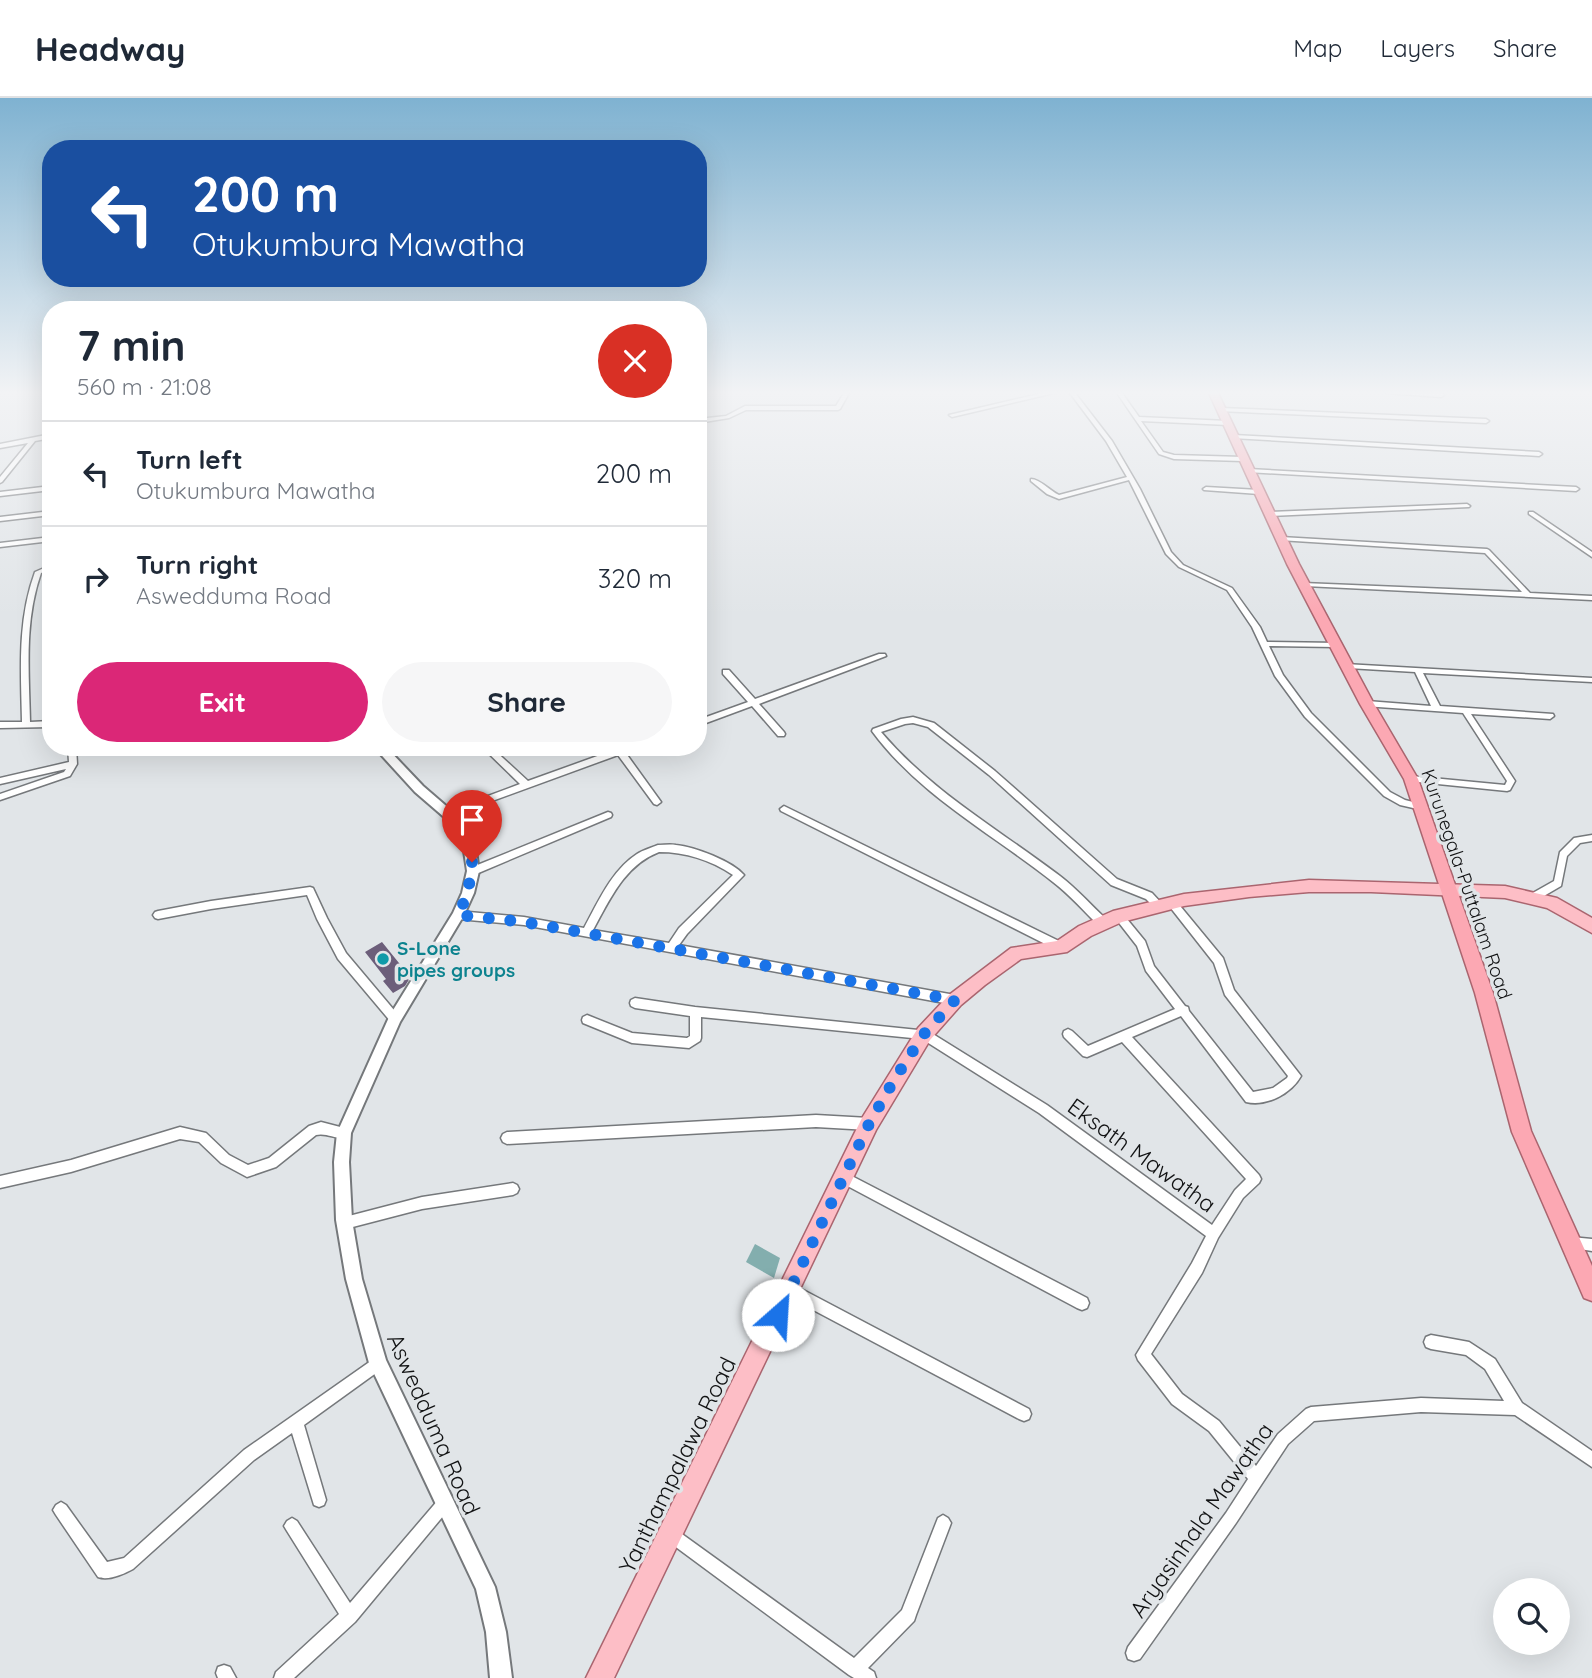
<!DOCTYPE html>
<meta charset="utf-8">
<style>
:root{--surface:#fff;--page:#f6f6f7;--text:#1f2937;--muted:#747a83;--line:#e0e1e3;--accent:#db2777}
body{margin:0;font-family:Quicksand,sans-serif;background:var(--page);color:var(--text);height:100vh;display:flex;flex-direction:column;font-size:26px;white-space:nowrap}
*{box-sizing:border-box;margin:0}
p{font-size:23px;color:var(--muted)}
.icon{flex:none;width:38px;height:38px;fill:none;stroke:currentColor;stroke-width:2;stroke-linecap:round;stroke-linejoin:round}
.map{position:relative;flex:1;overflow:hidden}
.details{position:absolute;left:42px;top:203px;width:665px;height:455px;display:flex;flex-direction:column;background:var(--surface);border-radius:28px;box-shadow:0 7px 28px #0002}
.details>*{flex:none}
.hud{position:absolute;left:42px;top:42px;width:665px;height:147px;border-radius:28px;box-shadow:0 7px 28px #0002;background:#1a4fa0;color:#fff;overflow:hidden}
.buttons{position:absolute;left:1493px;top:1480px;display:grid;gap:14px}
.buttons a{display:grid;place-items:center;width:77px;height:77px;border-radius:50%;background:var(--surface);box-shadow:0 7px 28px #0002;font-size:35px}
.pin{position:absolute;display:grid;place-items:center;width:60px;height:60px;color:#fff;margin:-72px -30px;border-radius:50% 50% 50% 0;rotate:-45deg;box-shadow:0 0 7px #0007}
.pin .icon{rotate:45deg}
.me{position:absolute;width:77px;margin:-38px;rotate:26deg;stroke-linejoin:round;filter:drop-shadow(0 0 5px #0008)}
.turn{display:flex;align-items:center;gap:24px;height:147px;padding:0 35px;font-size:32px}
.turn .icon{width:91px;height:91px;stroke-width:2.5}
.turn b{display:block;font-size:49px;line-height:60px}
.round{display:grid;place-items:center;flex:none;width:74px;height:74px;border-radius:37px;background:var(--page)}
.overview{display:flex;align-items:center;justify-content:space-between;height:119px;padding:0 35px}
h1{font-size:42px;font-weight:800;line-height:52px}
.button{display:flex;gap:14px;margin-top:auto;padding:14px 35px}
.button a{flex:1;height:80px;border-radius:42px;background:var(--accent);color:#fff;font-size:28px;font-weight:800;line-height:80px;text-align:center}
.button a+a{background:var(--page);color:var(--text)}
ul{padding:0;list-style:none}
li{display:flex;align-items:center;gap:21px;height:105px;padding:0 35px;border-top:2px solid var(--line)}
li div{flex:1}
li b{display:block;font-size:26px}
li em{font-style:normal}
header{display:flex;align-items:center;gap:42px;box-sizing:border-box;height:98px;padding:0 35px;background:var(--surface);border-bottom:2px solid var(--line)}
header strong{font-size:33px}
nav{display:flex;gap:38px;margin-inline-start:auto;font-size:24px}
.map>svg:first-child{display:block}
.water{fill:#83aeae}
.building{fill:#6c5e7a}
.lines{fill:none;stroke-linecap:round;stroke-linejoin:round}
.minor-casing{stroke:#75787b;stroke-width:3}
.tertiary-casing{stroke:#75787b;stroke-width:4}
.primary-casing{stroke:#aa656f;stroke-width:3}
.trunk-casing{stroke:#aa656f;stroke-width:3}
.minor{fill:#fff;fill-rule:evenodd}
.tertiary{fill:#fff;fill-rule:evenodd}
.primary{fill:#fdbec6;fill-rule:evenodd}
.trunk{fill:#fca8b3;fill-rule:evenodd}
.route{stroke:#1a73e8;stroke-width:12;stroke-dasharray:0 21.6}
.culture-dot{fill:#0f9aa8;stroke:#e1e5e8;stroke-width:2.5}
.labels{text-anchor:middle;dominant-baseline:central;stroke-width:7;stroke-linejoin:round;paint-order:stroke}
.street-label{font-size:19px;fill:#111213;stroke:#e1e5e8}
.culture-label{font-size:19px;font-weight:bold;fill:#0d838f;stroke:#e1e5e8;text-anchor:start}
.near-street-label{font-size:23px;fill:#111213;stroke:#e1e5e8}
</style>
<header>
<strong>Headway</strong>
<nav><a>Map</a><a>Layers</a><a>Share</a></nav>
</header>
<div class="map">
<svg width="1592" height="1580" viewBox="0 0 1592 1580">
<rect width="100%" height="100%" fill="#e1e5e8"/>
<path class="water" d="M755,1146l25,14 -6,20 -28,-16z"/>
<path class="building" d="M382,844l21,26 4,-3 6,8 -8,13 -12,7 -10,-12 3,-2 -21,-27z"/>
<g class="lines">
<g class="minor-casing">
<path id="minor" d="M844,295h5l-9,16 -2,1h-92l-17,8 -31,5v-4l28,-3 19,-10h91z
M1043,295h11l-102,24 -3,-2z
M1070,295h5l37,48 28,48 31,63 12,13 49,23 28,39 7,15 72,1v4h-3l-67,-1 14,29 28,38 79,79 15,8 20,5 1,2 -1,2 -3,1 -22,-5 -16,-9 -79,-79 -30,-41 -23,-49 -25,-37 -48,-23 -13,-13 -37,-74 -70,19 -12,-5 -16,-13v-2c9,0 19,12 28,16l68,-18 -21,-36z
M1117,295h5l17,24 89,4 3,2 -3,2 -87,-4 22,31 11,3 69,2 3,2 -3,2 -69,-2 -15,-5z
M1386,295h55l3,2 -3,2z
M1221,310l265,11 3,2 -3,2 -267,-12v-2z
M51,336v4l-16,3 -33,41 -2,1v-6l28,-34 -28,5v-4z
M1234,337l305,17 3,2 -3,2 -307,-18 -1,-1z
M1249,371l327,18 3,2 -3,2 -329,-19 -1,-1z
M51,388v4l-51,6v-4z
M1206,389l53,3 3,2 -3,2 -55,-4 -1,-1z
M1467,406l3,2 -1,1 -200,9 -3,-2 3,-2z
M51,413v4l-51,6v-4z
M1529,414h4l59,40v5l-63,-43z
M51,439v4l-51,6v-4z
M1281,439l206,12 2,1 41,43 62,3v4l-287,-14 -3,-2 1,-1 219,9 -37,-39 -206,-13v-2z
M51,467v4l-10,4c-17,49 -12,98 -11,149l21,-1v6l-51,1v-6h22c-1,-51 -5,-101 13,-150z
M879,556h6l1,2 -127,48 25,28 1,2 -1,2h-6l-26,-30 -54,20v-6l50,-18 -25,-28v-4h6l26,29z
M1345,566l247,14v4l-169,-9 17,33 113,8 1,2 -4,3 -79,-5 44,67 -5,9 -3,1 -99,-10 -1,-2 1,-2 3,-1 94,9 2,-4 -44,-68 -99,-7 -1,-2 4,-3 64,5 -16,-34 -67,-4h-3z
M913,619l21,6 61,48 122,108 35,14 13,14 -2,3h-6l-11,-11 -35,-14 -122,-110 -61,-48 -15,-4 -8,1 -24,8c51,60 117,97 179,144 17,13 31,29 47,44l1,3 -1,3h-8c-15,-15 -29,-31 -46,-44 -62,-49 -134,-87 -181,-151l1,-2 28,-10z
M68,649h8l1,17 -7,12 -70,24v-6l64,-22 2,-3 -66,15v-6l69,-16z
M482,649h9l37,34 86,-31 -1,-3h21l-9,5 36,50 -4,3 -3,-1 -36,-49 -167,61h-6l-1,-2 1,-2 75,-28z
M784,708l279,137 1,3 -1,3 -4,1 -4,-1 -274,-138 -1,-2z
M608,714l3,1 1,2 -1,2 -135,57h-6l-2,-3 2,-3z
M1592,737v6l-12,2 -13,13 -6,30 -24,14h-6l-2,-3 2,-3 23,-13 6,-29 14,-14z
M658,747c6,0 12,-1 18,0 19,2 56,16 68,30l-57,59 -8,11 276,50 4,2 1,3 -1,3 -4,2 -431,-80 -66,-6 -3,-1 -2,-3 2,-3 3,-1 66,6 60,11c14,-26 28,-58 53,-74 6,-4 14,-6 21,-9zM659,754c26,0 52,8 74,23l-54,53 -10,15 -76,-13c17,-31 32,-65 66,-78z
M310,789l3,1 14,30 19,35 53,63 1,3 -1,3 -4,2 -4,-2 -53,-63 -21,-40 -10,-24 -96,14 -53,10 -3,-1 -2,-3 2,-3 3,-1 53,-10z
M1173,802l3,1 47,57 11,32 67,86c-10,18 -35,31 -55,26l-65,-86 -49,21 127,138 2,4 -2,4 -16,15 -25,40 -16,35 -51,81 31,40 37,27 37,45 22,-32 28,-25 5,-2 110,-9 83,3 -19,-32 -19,-14 -35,-6 -5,-2 -2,-5 2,-5 5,-2 38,7 26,17 27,44 70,48v16l-77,-52 -94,-3 -107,9 -26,23 -52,79 -96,136 -6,2 -6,-2 -2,-6 2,-6 98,-134 22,-34 -39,-48 -37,-27 -34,-44 -2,-5 56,-92 14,-27 -167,-123 -117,-74 -221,-22v21l-1,3 -11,7 -57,-5 -49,-20 -1,-3 1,-3 4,-2 45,18 55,5 3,-2v-20l-55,-8 -4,-2 -1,-3 1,-3 4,-2 60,9 233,24 119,74 165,120 23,-35 11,-11 -124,-137 -35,15 -4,-1 -19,-19 -1,-3 1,-3 4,-2 4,2 16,15 87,-37 -29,-38 -9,-25 -21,-27 -2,-3 2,-3h6l23,28 9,25 31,40 3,1 1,4 64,81 20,-4 14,-10 1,-2 -63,-81 -11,-32 -44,-56 -2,-3 2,-3z
M816,1017l53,3 4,2 2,4 -2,4 -4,2 -53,-3 -309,17 -4,-2 -2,-4 2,-4 4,-2z
M321,1024l27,7 2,4 -2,4c-10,4 -21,-5 -32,-2l-40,32 -29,10 -26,-14 -22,-21 -19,-3 -109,33 -71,16v-12l71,-16 109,-33 26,6 23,22 19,10 21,-7 40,-32z
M844,1074l243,126 2,5 -2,5 -5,2 -5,-2 -237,-126 -2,-4 2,-4z
M513,1085l4,2 2,4 -2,4 -4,2 -91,14 -77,20 -4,-2 -2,-4 2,-4 4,-2 77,-20z
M1571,1139l21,2v12l-25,-4 -2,-4 2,-4z
M790,1185l239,126 2,5 -2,5 -5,2 -5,-2 -234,-124 -2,-5 2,-5z
M378,1258l5,2 2,5 -2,5 -79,57 22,75 -2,5 -5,2 -5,-2 -22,-72 -38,27 -121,109c-9,5 -25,12 -35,8l-42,-62 -3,-5 3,-5 5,-3 5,3 41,57 17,-4 120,-108z
M444,1398l5,3 3,5 -3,5 -94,113 -61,56h-20l2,-6 63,-58 -52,-83 -3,-5 3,-5 5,-3 5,3 53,82 89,-104z
M943,1417l5,3 3,5 -35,92 -2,6 -46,47 6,4 2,6h-22l-5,-3 -184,-136 -3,-5 3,-5 5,-3 5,3 179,129 48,-48 36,-92z
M224,1567l6,2 6,11h-18l-2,-5 2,-6z"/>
</g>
<g class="tertiary-casing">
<path id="tertiary" d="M374,649h12l37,39 29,25 24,40 3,20 -5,22 -10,22 -64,107 -49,111 -2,29 3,58 10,59 24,81 109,227 11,45 6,46h-22l-4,-46 -10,-43 -107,-226 -23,-84 -10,-59 -2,-58 3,-29 53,-118 63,-102 9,-20 5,-22 -3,-20 -20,-34 -29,-25z"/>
</g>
<g class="primary-casing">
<path id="primary" d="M1309,782l196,6 52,12 35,20v15l-45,-25 -42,-10 -134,-6h-62l-60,5 -65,9 -62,16 -31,14 -24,16 -46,7 -36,26 -24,20 -31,35 -54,90 -262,548h-28l276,-560 56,-90 31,-33 62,-47 46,-7 22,-15 34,-15 71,-17z"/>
</g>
<g class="trunk-casing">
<path id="trunk" d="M1209,295h9l81,171 75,140 44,75 75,214 38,138 61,135v35l-8,-3 -72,-166 -37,-139 -71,-214 -44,-75 -73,-140z"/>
</g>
<use href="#minor" class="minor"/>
<use href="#tertiary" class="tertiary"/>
<use href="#primary" class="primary"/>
<use href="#trunk" class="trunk"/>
</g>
<linearGradient id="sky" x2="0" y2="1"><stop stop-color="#7fb2d1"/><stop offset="0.57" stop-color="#f2f3f5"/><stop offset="1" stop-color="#f2f3f5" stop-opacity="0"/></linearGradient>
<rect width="1592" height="517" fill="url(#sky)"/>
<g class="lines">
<path class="route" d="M472,764l-4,31 -10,22 66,7 431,78 -31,34 -30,46 -25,44 -91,191"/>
</g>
<circle class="culture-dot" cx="383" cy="861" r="7"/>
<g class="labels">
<g class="street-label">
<text transform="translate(1467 786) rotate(71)">Kurunegala-Puttalam Road</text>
</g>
<g class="culture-label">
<text x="397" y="850">S-Lone<tspan x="397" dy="22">pipes groups</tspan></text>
</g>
<g class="near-street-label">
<text transform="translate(1142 1057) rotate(36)">Eksath Mawatha</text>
<text transform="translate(434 1326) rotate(66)">Aswedduma Road</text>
<text transform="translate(677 1367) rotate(-64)">Yanthampalawa Road</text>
<text transform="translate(1201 1422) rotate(-55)">Aryasinhala Mawatha</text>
</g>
</g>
</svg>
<div class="buttons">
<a><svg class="icon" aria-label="search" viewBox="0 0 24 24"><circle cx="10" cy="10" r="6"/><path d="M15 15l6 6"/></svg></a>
</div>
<div class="pin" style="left:472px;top:764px;background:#d93025"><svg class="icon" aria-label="arrive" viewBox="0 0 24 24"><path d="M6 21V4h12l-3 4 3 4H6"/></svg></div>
<svg class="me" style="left:778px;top:1217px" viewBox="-20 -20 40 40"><circle r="19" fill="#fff"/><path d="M0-13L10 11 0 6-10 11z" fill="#1a73e8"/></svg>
<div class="hud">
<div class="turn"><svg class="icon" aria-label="left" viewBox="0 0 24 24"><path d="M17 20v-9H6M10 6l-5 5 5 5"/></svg><div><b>200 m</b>Otukumbura Mawatha</div></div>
</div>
<section class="details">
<div class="overview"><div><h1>7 min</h1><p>560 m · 21:08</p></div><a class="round" style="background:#d93025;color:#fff"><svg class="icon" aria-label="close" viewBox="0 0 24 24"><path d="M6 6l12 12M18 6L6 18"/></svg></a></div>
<ul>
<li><svg class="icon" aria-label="left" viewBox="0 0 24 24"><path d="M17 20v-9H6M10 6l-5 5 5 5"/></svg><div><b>Turn left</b><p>Otukumbura Mawatha</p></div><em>200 m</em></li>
<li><svg class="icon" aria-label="right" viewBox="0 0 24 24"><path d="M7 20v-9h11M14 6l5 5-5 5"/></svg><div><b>Turn right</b><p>Aswedduma Road</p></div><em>320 m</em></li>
</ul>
<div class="button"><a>Exit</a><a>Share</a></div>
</section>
</div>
